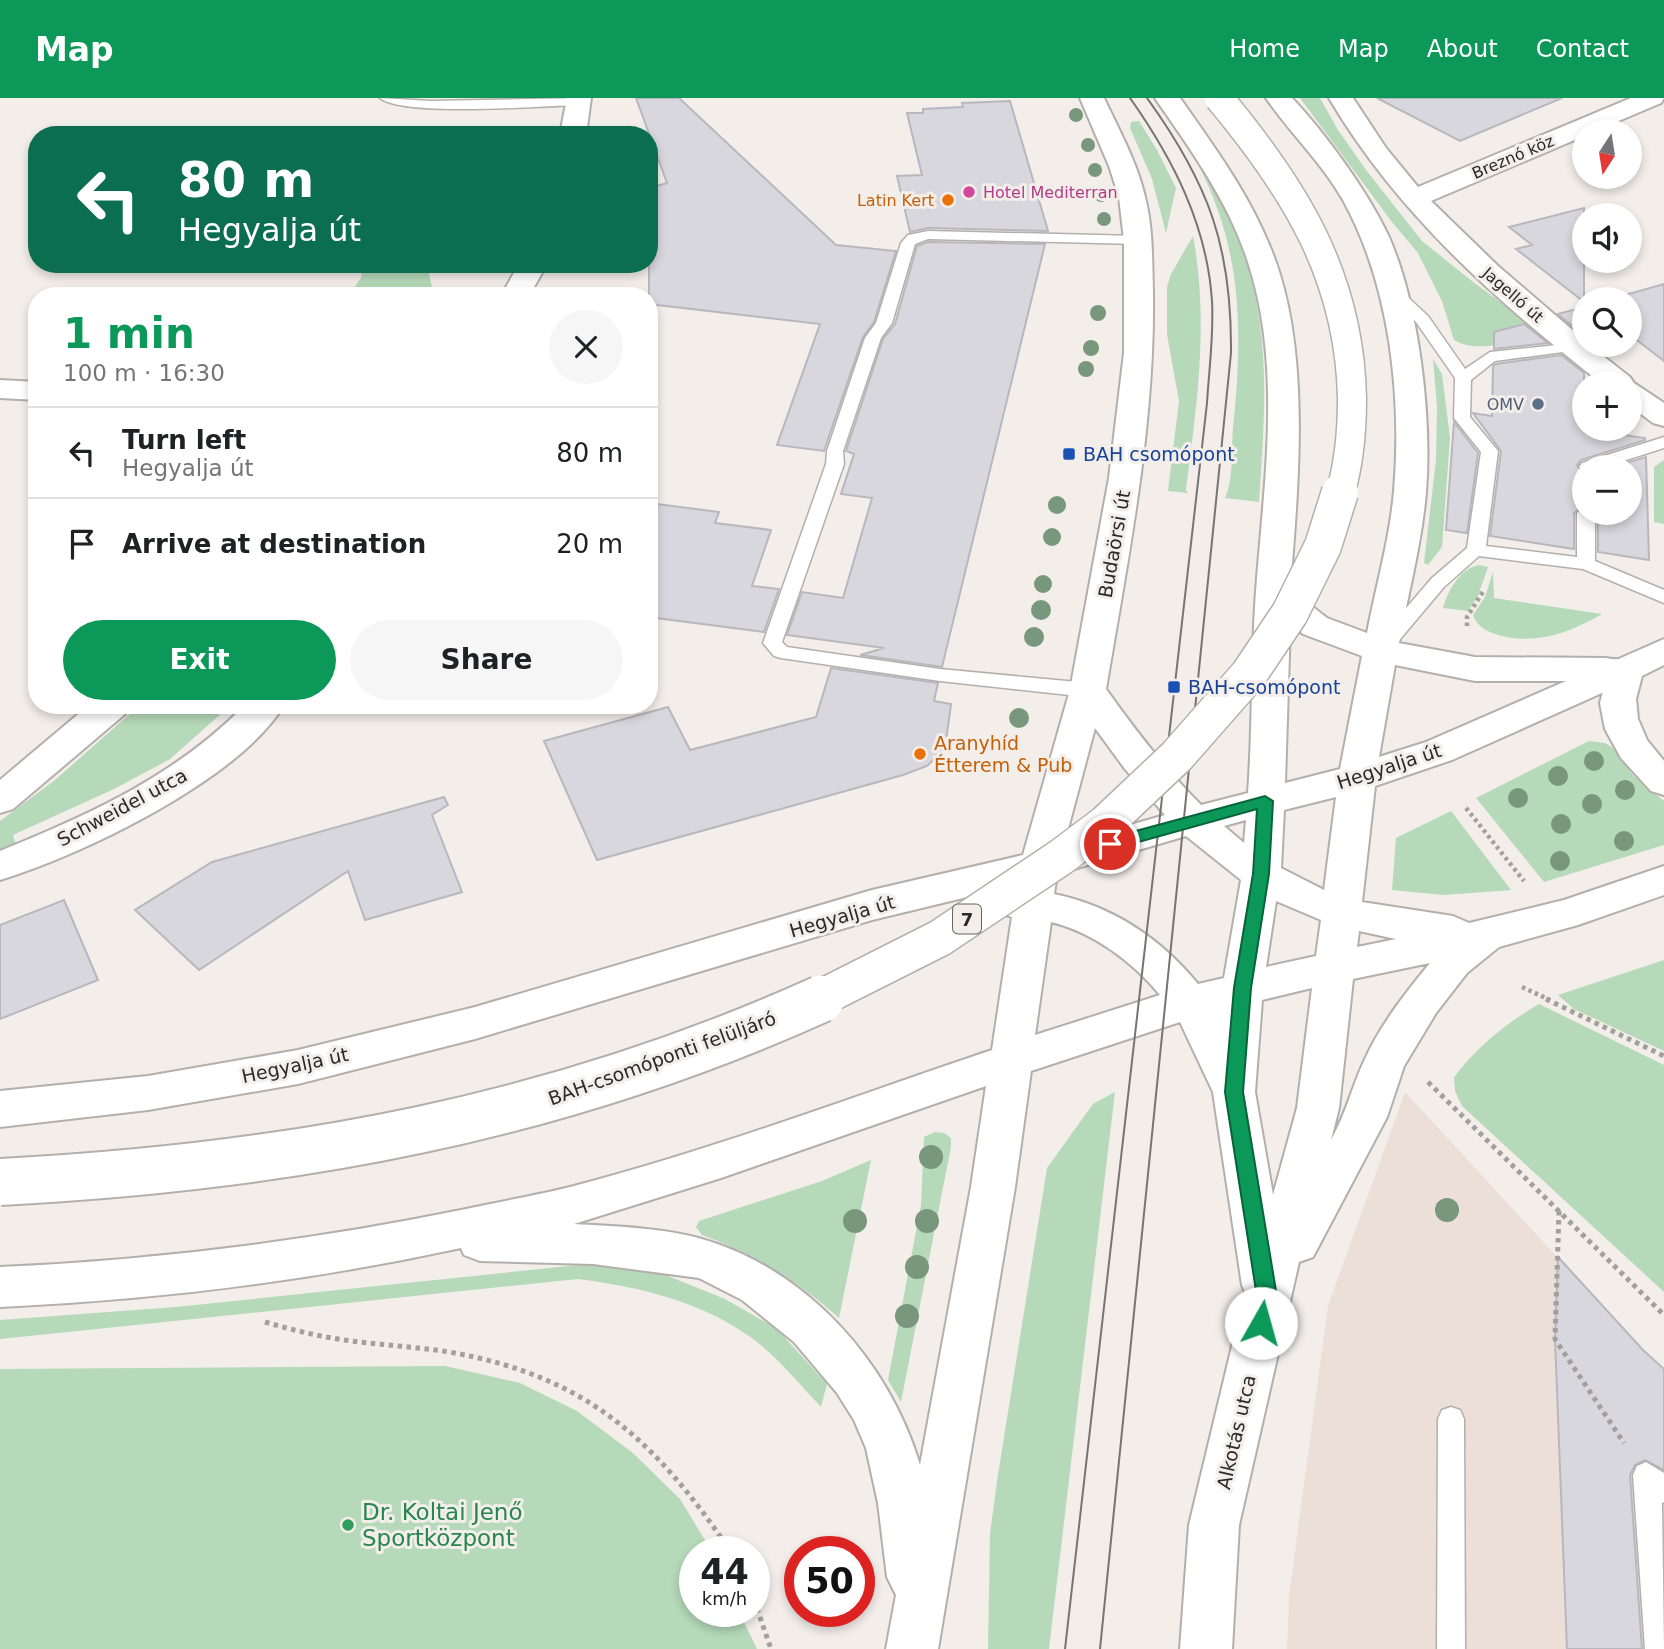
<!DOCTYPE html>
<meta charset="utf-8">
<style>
:root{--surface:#fff;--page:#f6f6f6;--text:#202124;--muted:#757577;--line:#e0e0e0;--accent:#0b9859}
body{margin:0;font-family:"DejaVu Sans",sans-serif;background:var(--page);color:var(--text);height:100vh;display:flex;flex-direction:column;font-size:26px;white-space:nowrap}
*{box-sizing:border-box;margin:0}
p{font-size:23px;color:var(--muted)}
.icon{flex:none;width:38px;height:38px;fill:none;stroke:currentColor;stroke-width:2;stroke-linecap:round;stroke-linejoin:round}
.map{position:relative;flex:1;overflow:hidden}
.drawer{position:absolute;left:28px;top:189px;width:630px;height:427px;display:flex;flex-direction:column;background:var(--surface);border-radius:28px;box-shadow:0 4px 10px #0003}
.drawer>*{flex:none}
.hud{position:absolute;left:28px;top:28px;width:630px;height:147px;border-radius:28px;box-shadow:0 4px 10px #0003;background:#0b6e4f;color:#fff;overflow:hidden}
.needle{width:46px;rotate:192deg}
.tools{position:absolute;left:1572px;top:21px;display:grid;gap:14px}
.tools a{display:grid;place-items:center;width:70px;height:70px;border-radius:50%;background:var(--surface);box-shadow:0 4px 10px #0003;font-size:35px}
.speed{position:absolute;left:679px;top:1438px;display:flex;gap:14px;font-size:35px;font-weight:700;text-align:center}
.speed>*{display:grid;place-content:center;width:91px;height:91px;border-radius:50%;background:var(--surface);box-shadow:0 4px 10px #0003;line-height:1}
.speed small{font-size:18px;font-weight:400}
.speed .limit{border:10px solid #d22;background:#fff;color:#111}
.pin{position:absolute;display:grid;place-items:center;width:60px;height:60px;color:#fff;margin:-30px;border:4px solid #fff;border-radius:50%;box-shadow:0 2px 7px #0007}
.me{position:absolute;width:77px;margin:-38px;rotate:7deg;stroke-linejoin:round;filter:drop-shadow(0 0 5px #0008)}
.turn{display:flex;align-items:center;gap:24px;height:147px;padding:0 35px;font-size:32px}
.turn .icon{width:91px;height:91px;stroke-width:2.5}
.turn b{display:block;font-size:49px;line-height:60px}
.round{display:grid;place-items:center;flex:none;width:74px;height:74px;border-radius:37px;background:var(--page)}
.head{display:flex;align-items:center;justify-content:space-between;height:119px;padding:0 35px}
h1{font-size:42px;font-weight:800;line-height:52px;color:var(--accent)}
.primary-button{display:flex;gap:14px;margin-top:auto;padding:14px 35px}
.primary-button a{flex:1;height:80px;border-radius:42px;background:var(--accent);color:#fff;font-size:28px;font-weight:800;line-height:80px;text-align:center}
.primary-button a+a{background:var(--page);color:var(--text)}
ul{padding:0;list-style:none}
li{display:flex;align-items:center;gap:21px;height:91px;padding:0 35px;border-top:2px solid var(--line)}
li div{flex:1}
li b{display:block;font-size:26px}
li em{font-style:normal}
header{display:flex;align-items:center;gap:42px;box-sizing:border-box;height:98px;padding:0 35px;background:var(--accent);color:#fff}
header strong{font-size:33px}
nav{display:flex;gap:38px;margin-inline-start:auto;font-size:24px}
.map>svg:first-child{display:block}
.built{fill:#ebdfd7}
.green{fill:#b5d9b9}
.building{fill:#d8d7dd;stroke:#b8b7bd;stroke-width:2}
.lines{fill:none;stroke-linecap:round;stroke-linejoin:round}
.service-casing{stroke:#b4afab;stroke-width:3}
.minor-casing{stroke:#b4afab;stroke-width:4}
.tertiary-casing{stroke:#b4afab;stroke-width:4}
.secondary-casing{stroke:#b4afab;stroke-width:4}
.path-far1{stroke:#a39f9c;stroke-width:4.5;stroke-dasharray:3.5 3.5;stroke-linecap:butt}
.path{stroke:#a39f9c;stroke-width:5;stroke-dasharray:4.5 4.5;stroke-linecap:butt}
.service{fill:#fff;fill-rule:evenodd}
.minor{fill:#fff;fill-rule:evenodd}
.tertiary{fill:#fff;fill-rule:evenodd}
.secondary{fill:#fff;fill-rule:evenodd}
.tram{stroke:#777471;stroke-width:2}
.primary-bridge-far2-casing{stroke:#b4afab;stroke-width:31;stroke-linecap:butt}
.primary-bridge-far1-casing{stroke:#b4afab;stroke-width:39;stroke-linecap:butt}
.primary-bridge-casing{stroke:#b4afab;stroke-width:50;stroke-linecap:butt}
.primary-bridge-far2{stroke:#fff;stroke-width:28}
.primary-bridge-far1{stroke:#fff;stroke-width:36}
.primary-bridge{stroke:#fff;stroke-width:46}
.tree{fill:#78977d}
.route{fill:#0b9859;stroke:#07633a;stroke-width:2}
.hotel-dot{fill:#d1479c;stroke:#f3eeea;stroke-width:2.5}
.food-dot{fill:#e8710a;stroke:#f3eeea;stroke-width:2.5}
.service-dot{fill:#5c6f8a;stroke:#f3eeea;stroke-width:2.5}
.transit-dot{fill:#1a4fb4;stroke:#f3eeea;stroke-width:2.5}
.leisure-dot{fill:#2e9e5b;stroke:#f3eeea;stroke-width:2.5}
.labels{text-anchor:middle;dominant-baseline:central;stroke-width:6;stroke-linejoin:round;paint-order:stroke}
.far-street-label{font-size:16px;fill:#2c2a28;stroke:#f3eeea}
.far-hotel-label{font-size:16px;fill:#b23c85;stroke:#f3eeea;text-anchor:start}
.far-food-label{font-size:16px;fill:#c56008;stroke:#f3eeea;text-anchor:end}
.far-service-label{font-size:16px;fill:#4e5e75;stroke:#f3eeea;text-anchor:end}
.shield{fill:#f3eeea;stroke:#686562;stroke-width:2}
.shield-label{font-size:18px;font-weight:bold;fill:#2c2a28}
.transit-label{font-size:19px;fill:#164399;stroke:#f3eeea;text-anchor:start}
.street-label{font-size:19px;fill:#2c2a28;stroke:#f3eeea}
.food-label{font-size:19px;fill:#c56008;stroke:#f3eeea;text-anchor:start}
.near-leisure-label{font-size:23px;fill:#27864d;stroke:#f3eeea;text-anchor:start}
</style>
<header>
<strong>Map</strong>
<nav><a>Home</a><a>Map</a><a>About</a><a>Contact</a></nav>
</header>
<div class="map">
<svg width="1664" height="1551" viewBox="0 0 1664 1551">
<rect width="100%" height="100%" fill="#f3eeea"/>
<path class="built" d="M1405,994l238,258 21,19v280h-377l2,-53 39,-290z"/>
<path class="green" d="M1300,0h20l18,32 28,40 56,71 51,41 62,45 2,9c-26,5 -59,18 -83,4l-12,-39 -24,-48 -26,-31z
M1139,23l18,29 19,38 -10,45 -14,-54 -22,-51 1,-6z
M1184,41c9,12 22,25 29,38 7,13 12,27 17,40 43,100 36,180 29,285l-34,-4c9,-20 6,-48 8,-70 11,-108 9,-193 -49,-289z
M1193,138c16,86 4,167 -7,254l2,3 -20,-2 11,-90 -12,-67v-47l4,-13z
M363,166h64l6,28 61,-1 -3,5h-143l13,-18z
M1433,261l9,15 8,64 -8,109 -14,18 -4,-2 12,-103 1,-54z
M1664,362v64l-10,-2v-55z
M1479,467l9,2 -10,29 -10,15 -25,-3c5,-17 16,-39 36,-43z
M1493,474l1,26 108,16c-34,20 -71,33 -110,19 -9,-4 -16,-9 -19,-18l12,-18z
M140,607h91l-61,54 -56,30 -101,46 3,11 -16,7v-32l55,-41z
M1589,643l16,2 8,5 20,27 31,26v44l-120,37 -68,-84z
M1451,713l60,79 -67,5 -52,-5 4,-52z
M1664,862v91l-90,-42 -16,-14z
M1539,906l125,61v227l-202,-186 -7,-15 -1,-14c24,-31 51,-53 85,-73z
M1115,994l-66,557h-61l2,-115 7,-53 50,-313 46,-64z
M935,1034l9,1 7,5v9l-50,255 -13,-22 33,-175 3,-68z
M871,1062l-32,158c-41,-37 -86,-64 -137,-83l-6,-8 3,-6 123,-40z
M588,1166l70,8 67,27 51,29 51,56 -6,23c-21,-22 -47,-54 -72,-71 -52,-36 -110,-49 -171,-57l-578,60v-19l176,-13z
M445,1268l75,17 57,28 56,42 47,46 32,53h-17v60h44l18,37h-757v-280z"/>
<path class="building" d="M636,0h43l157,147 60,6 -22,71 -11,15 -39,114 -47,-6 43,-121 -171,-20v-116l18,-5z
M1377,0h185l-102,43z
M1010,3l38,130 -120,-3 -18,4 -13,-56 25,-1 -15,-62h16v-4l40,-2 -1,-4z
M1584,110v94l-68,-53 16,-4 -23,-18z
M928,144l117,2 -103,423 -82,-12 24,-7 -97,-13 15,-43 41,6 29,-100 -31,-4 13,-40 -8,-3 37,-112 12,-15 22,-78z
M1664,186v77l-35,-27v-35h-18z
M1584,209v29l-26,-22z
M1524,226l24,19 -54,6v-17z
M1561,257l23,18v56h25l1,4 35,5v2l-64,20 -4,5 7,8v33l-10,7v36l-84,-13 11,-85 -28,-38 19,3 1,-50 3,-2z
M1454,324l24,31 -11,80 -21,-3z
M1646,359l3,103 -51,-8v-39h31v-46h-17z
M649,405l70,9 -4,11 56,7 -19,56 27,3 -15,43 -115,-15z
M831,570l107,15 -4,18 17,3 -6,45 -18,17 -24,9 -306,85 -53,-119 124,-34 22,43 126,-33z
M444,699l4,8 -16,10 30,77 -97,28 -17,-49 -149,99 -64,-60 77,-48z
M64,802l34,80 -98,39v-94z
M1558,1159l85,93 21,19v101l-19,-10 -10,5 -5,10 12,174h-75l-12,-310z"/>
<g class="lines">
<g class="service-casing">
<path id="service" d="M380,0l50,3 152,-3 3,3 -7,4c-36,1 -175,12 -198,-7z
M928,133l210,5 7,4 -7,4 -210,-5 -13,5 -23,79 -11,15 -38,113 1,13 -62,178 5,5 153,22 148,14 7,2 3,5 -3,5 -7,2 -148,-16 -159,-23 -7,-2 -11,-13 63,-179 1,-13 38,-113 11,-15 25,-80 7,-8z
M1394,189l5,2 29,27 37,53 25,-17 86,-9 2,3 -2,3 -6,2 -75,10 -24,19 -1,37 28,34 -12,95 91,11v-44l7,-5v5h11v48l69,29v13l-81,-34 -104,-13 -35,31 -53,63h-14l-2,-4 2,-4 55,-64 35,-30 14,-96 -27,-34 1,-40 -39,-56 -30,-30z
M1664,339v11l-60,19h-20v4l-5,-4 3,-4z
M1451,1309l9,3 4,9 1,230h-28l1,-230 4,-9z
M1646,1364l18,11v30l-2,-1 2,147h-19l-12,-174 4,-9z"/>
</g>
<g class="minor-casing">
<path id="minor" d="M567,0h24l-5,37h-26z
M1329,0h24l33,50 32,39 213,-89h33l-3,5 -66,28h-11v5l-153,65 67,65 86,74v5h5l41,32 4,6 30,20v23l-11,-3 -24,-18v-22h-28c-104,-81 -205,-171 -272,-285z
M519,166h28l-18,32h-28z
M0,282l37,2v18l-37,-2z
M89,607h41l-5,9 -112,95 -13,4v-33z
M245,607h39c-45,75 -202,150 -284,175v-29c89,-36 177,-76 245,-146z"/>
</g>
<g class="tertiary-casing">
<path id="tertiary" d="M1664,541v26l-22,11 -6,23 2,20 9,21 17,21v34l-13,-4 -30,-33 -16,-29 -5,-26 9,-34 5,-8z"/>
</g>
<g class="secondary-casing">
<path id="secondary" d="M1080,0h24c15,32 33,64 41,99 8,31 7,63 8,95 2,134 -25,266 -47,397 29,41 59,80 95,116l47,-12c5,-67 3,-135 8,-202 8,-109 27,-226 -9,-332 -20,-60 -57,-110 -92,-161h25c36,51 72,100 94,159 37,98 24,230 16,332l37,29 40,15c9,-47 23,-95 27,-142 8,-95 -4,-206 -51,-291 -21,-37 -53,-67 -77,-102h26c34,36 76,94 97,139 30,69 43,179 37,255 -4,50 -18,102 -27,151l76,14 131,1c11,3 21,-1 32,3l5,8 -5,8 -186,83 -77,26 -13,116 91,14 16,7 95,-23 100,-34v29l-86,30 -79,22 -32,26 -31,40 -32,53 -17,51 -74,140 -14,5 -60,263 -7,124h-52l9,-124 56,-233 -3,-7 -29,-193 -33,-70 -149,49 -16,116 -77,462h-52l10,-54 -9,-18 -9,-74 -12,-55 -12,-28 -17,-27 -43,-51 -52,-42 -43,-22 -106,-14 -113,-3 -16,-6 -3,-7c-152,33 -305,52 -461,59v-40c155,-7 309,-26 461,-57 36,-8 73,-14 109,-23 143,-37 282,-90 422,-137l20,-133 -15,-5 -6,-10 6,-10 19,-4 1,-3 -145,35 -397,119 -177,45 -150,26 -148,17v-36l148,-15 150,-26 177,-43 397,-117 151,-35 47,-165 39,-212 15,-125v-113l-5,-43 -10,-31zM1290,525l13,11 59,22 -22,113 -55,14zM1395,567l80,16h91l-140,61 -47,15zM1095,630l30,41 40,46 -101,29zM1336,699l-12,93 -43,-22 3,-58zM1246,722l-2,23 -20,-17zM1186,738l55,44 -17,98 -26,6c-37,-45 -85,-78 -144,-90l3,-20zM1276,803l45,19 -5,36 -50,11zM1051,824c42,10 82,40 109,73l-125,40zM1359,833l37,8 -39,8zM1430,865c-24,29 -49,61 -65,96 -13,27 -18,53 -34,81l8,-32 14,-129zM1312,890l-15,120 -24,87 -18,-103 7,-92zM986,988l-15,101 -51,278c-31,-103 -112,-195 -218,-226 -38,-11 -88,-13 -128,-15l147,-46z"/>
</g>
<path class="path-far1" d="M1467,528v-9l17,-27
M1466,710l58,73
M1522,889l28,13"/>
<path class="path" d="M1546,901l118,57
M1428,984l236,233
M1559,1113l-4,128 69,104
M265,1224c24,7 48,13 73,17 37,6 74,7 111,13 138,24 206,88 282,200
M754,1502l17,49"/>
<use href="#service" class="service"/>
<use href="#minor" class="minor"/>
<use href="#tertiary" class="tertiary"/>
<use href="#secondary" class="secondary"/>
<path class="tram" d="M1065,1551l142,-1246c2,-34 7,-68 5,-102 -5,-76 -39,-142 -82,-203
M1100,1551l131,-1296c1,-106 -22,-169 -84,-255"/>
<g class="primary-bridge-far2-casing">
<path id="primary-bridge-far2" d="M1219,0c76,91 131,179 133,301 0,31 -3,65 -12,95"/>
</g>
<g class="primary-bridge-far1-casing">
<path id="primary-bridge-far1" d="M817,902l123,-62 121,-81 44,-33 72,-68 72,-82 41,-61 33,-67 17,-54"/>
</g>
<g class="primary-bridge-casing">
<path id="primary-bridge" d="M0,1084c290,-15 555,-63 821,-183"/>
</g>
<use href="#primary-bridge-far2" class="primary-bridge-far2"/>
<use href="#primary-bridge-far1" class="primary-bridge-far1"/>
<use href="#primary-bridge" class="primary-bridge"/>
</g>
<g class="tree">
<circle cx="1076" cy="17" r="7"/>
<circle cx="1088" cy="47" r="7"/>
<circle cx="1095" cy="72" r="7"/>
<circle cx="1101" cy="97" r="7"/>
<circle cx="1104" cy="121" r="7"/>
<circle cx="1098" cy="215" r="8"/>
<circle cx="1091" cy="250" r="8"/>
<circle cx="1086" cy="271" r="8"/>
<circle cx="1057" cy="407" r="9"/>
<circle cx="1052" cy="439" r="9"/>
<circle cx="1043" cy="486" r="9"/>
<circle cx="1041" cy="512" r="10"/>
<circle cx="1034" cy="539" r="10"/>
<circle cx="1019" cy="620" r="10"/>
<circle cx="1594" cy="663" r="10"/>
<circle cx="1558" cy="678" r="10"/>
<circle cx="1625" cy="692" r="10"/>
<circle cx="1518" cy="700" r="10"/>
<circle cx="1592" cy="706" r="10"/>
<circle cx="1561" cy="726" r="10"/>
<circle cx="1624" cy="743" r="10"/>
<circle cx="1560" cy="763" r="10"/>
<circle cx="931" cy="1059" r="12"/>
<circle cx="1447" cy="1112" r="12"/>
<circle cx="855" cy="1123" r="12"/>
<circle cx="927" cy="1123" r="12"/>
<circle cx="917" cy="1169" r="12"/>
<circle cx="907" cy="1218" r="12"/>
</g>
<path class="route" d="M1265,698l8,5 -4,73 -18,114 -8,104 34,205 -9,32 -7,2 -7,-2 -2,-6 5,-26 -32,-205 9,-104 19,-114 4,-65 -147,41 -7,-6 7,-6z"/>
<circle class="hotel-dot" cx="969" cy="94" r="7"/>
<g class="food-dot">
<circle cx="948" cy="102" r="7"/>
<circle cx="920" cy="656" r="7"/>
</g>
<circle class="service-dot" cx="1538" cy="306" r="7"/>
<g class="transit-dot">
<rect x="1062" y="349" width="14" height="14" rx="3.5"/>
<rect x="1167" y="582" width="14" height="14" rx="3.5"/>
</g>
<circle class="leisure-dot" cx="348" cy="1427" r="7"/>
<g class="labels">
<g class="far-street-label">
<text transform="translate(1513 59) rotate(-23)">Breznó köz</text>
<text transform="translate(1513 197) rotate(41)">Jagelló út</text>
</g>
<g class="far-hotel-label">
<text x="983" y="94">Hotel Mediterran</text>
</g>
<g class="far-food-label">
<text x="934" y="102">Latin Kert</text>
</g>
<g class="far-service-label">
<text x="1524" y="306">OMV</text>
</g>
<rect class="shield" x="953" y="806.5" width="28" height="29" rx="5"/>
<g class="shield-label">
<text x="967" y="821">7</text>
</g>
<g class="transit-label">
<text x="1083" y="356">BAH csomópont</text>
<text x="1188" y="589">BAH-csomópont</text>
</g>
<g class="street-label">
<text transform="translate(1114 446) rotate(-80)">Budaörsi út</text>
<text transform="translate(1389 668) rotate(-18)">Hegyalja út</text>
<text transform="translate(122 709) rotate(-28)">Schweidel utca</text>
<text transform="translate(842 818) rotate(-16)">Hegyalja út</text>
<text transform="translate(662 960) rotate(-20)">BAH-csomóponti felüljáró</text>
<text transform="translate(295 967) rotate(-12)">Hegyalja út</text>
<text transform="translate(1236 1334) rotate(-77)">Alkotás utca</text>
</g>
<g class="food-label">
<text x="934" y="645">Aranyhíd<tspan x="934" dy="22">Étterem &amp; Pub</tspan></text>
</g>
<g class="near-leisure-label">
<text x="362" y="1414">Dr. Koltai Jenő<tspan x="362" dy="26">Sportközpont</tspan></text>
</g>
</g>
</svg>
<div class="tools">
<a><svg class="needle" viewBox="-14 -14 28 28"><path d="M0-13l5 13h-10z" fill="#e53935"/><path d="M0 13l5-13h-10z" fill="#757577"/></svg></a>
<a><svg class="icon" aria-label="sound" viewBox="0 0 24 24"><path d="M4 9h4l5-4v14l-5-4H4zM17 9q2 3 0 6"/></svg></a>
<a><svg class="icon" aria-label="search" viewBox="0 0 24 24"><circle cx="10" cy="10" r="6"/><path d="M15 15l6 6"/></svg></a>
<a>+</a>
<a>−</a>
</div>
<div class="speed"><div>44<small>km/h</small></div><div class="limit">50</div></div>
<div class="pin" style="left:1110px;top:746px;background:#d93025"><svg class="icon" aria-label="arrive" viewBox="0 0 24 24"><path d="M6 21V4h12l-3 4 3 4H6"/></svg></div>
<svg class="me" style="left:1261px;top:1225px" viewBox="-20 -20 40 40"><circle r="19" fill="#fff"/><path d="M0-13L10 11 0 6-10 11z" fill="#0b9859"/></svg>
<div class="hud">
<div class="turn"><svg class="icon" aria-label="left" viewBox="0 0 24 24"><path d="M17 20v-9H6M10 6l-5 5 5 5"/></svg><div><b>80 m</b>Hegyalja út</div></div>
</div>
<section class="drawer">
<div class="head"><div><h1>1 min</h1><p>100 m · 16:30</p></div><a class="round"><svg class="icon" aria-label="close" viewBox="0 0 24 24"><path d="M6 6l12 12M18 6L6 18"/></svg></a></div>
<ul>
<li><svg class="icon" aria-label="left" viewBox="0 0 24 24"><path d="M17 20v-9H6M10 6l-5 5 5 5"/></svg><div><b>Turn left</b><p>Hegyalja út</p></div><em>80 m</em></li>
<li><svg class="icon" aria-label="arrive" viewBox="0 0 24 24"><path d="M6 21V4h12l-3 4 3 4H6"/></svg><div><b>Arrive at destination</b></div><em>20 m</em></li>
</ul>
<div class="primary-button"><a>Exit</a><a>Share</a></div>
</section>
</div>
